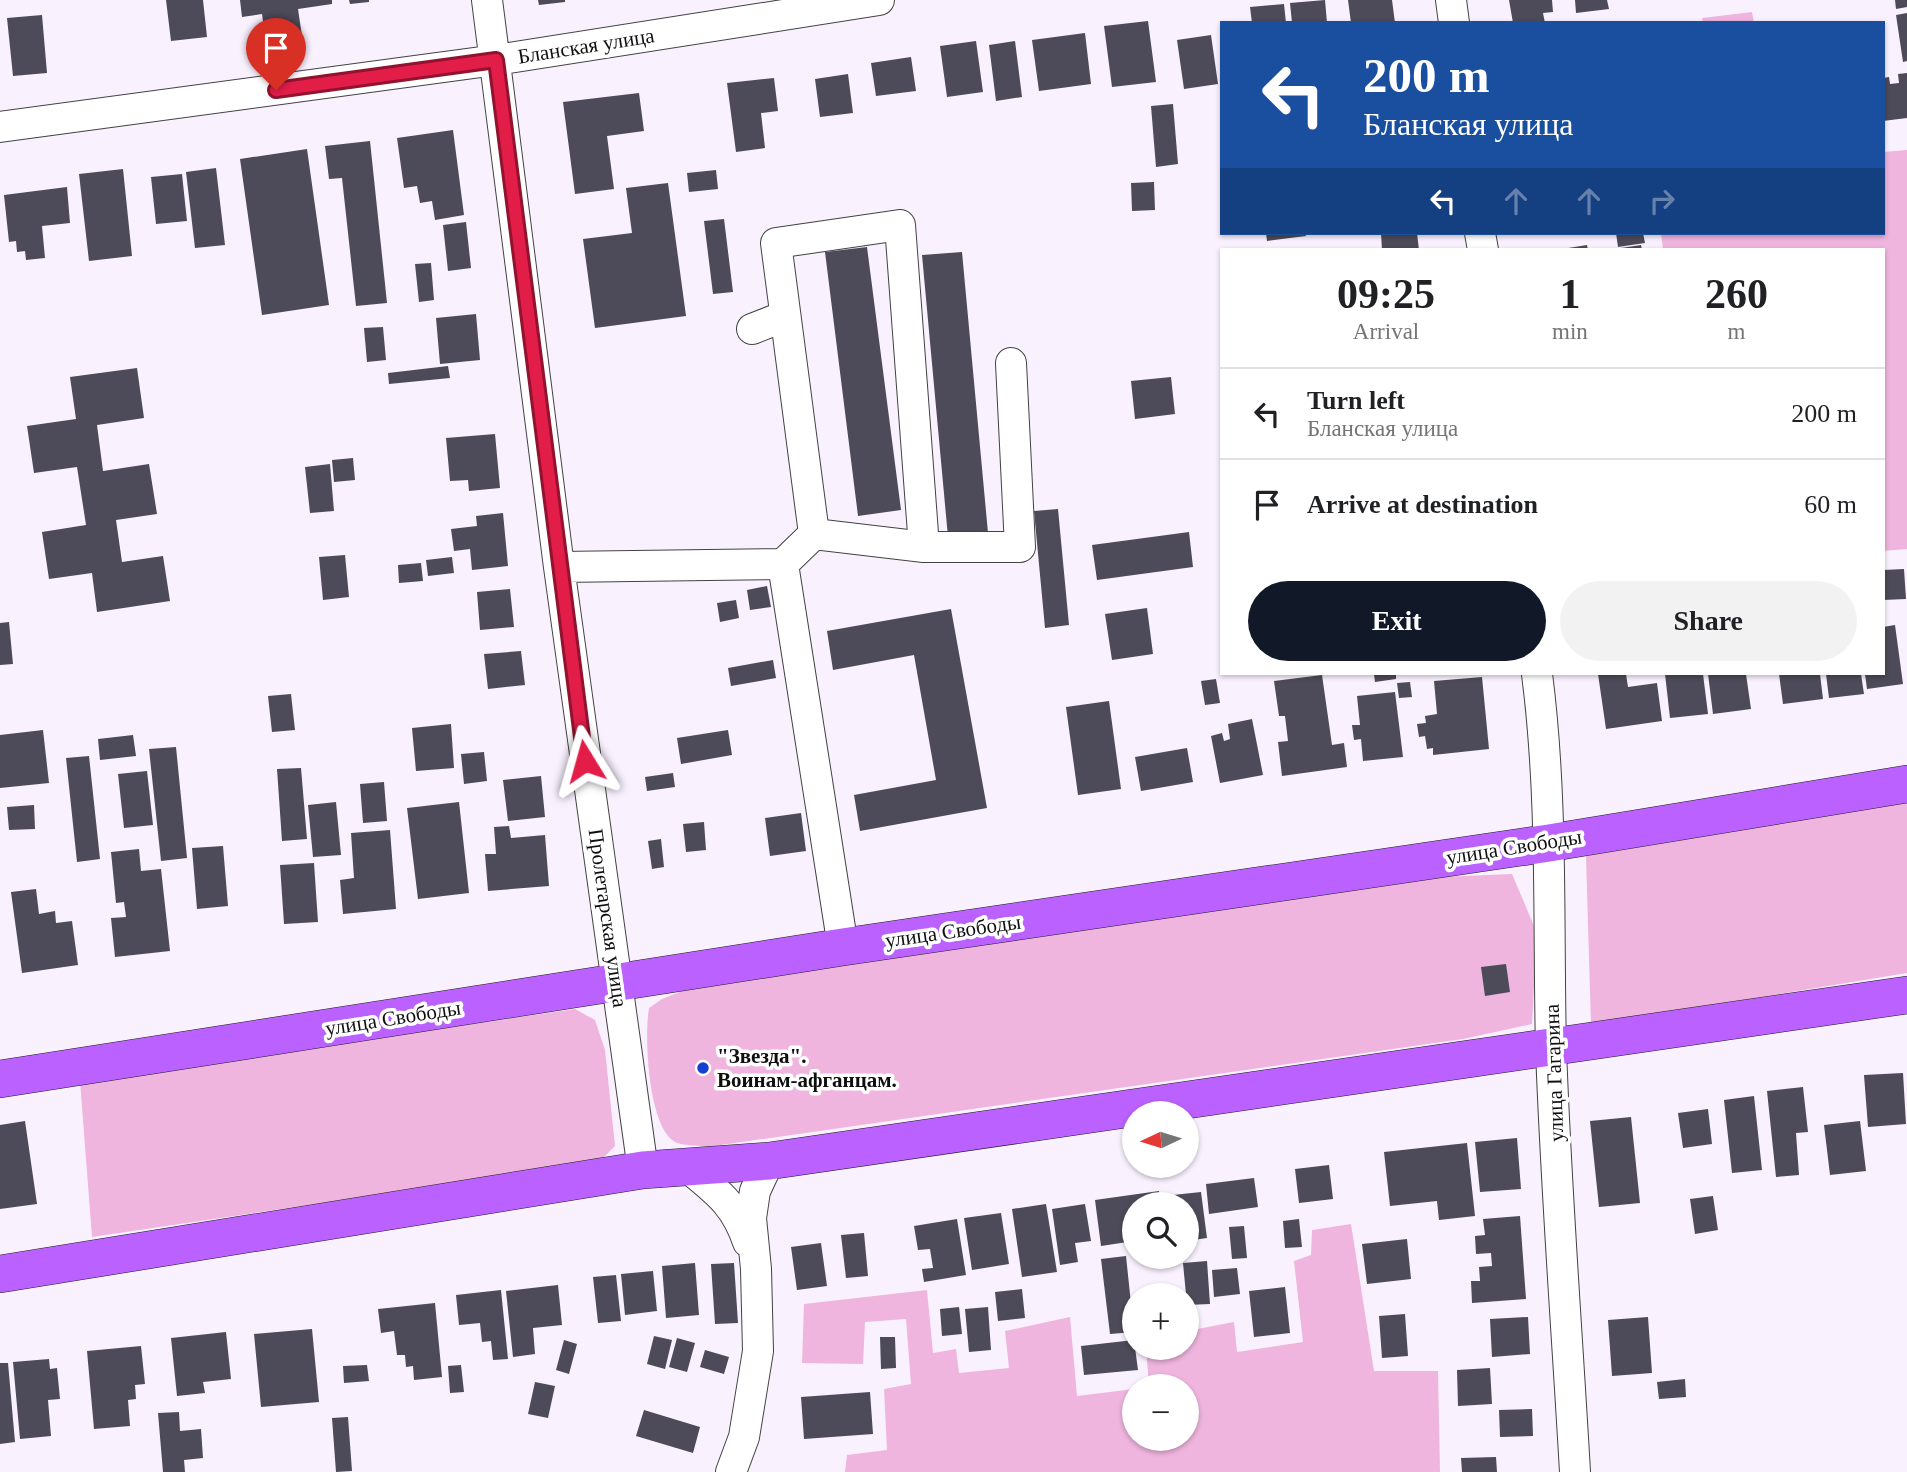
<!DOCTYPE html>
<meta charset="utf-8">
<style>
:root{--surface:#fff;--page:#f2f2f2;--text:#202124;--muted:#757577;--line:#e0e0e0;--accent:#111827}
body{margin:0;font-family:"Times New Roman",serif;background:var(--page);color:var(--text);height:100vh;display:flex;flex-direction:column;font-size:26px;white-space:nowrap}
*{box-sizing:border-box;margin:0}
p{font-size:23px;color:var(--muted)}
.icon{flex:none;width:38px;height:38px;fill:none;stroke:currentColor;stroke-width:2;stroke-linecap:round;stroke-linejoin:round}
.map{position:relative;flex:1;overflow:hidden}
.panel{position:absolute;left:1220px;top:248px;width:665px;height:427px;display:flex;flex-direction:column;background:var(--surface);border-radius:0px;box-shadow:0 2px 5px #0004}
.panel>*{flex:none}
.hud{position:absolute;left:1220px;top:21px;width:665px;height:214px;border-radius:0px;box-shadow:0 2px 5px #0004;background:#1a4fa0;color:#fff;overflow:hidden}
.needle{width:46px;rotate:266deg}
.fabs{position:absolute;left:1122px;top:1101px;display:grid;gap:14px}
.fabs a{display:grid;place-items:center;width:77px;height:77px;border-radius:50%;background:var(--surface);box-shadow:0 2px 5px #0004;font-size:35px}
.pin{position:absolute;display:grid;place-items:center;width:60px;height:60px;color:#fff;margin:-72px -30px;border-radius:50% 50% 50% 0;rotate:-45deg;box-shadow:0 0 7px #0007}
.pin .icon{rotate:45deg}
.me{position:absolute;width:77px;margin:-38px;rotate:352deg;stroke-linejoin:round;filter:drop-shadow(0 0 5px #0008)}
.turn{display:flex;align-items:center;gap:24px;height:147px;padding:0 28px;font-size:32px}
.turn .icon{width:91px;height:91px;stroke-width:2.5}
.turn b{display:block;font-size:49px;line-height:60px}
.lanes{display:flex;align-items:center;height:66px;padding:0 28px;background:#0003;justify-content:center;gap:35px;direction:ltr}
.lanes .off{opacity:.35}
.eta{display:flex;justify-content:space-evenly;align-items:center;height:119px;text-align:center}
.eta b{font-size:42px;font-weight:700;line-height:49px}
.button{display:flex;gap:14px;margin-top:auto;padding:14px 28px}
.button a{flex:1;height:80px;border-radius:42px;background:var(--accent);color:#fff;font-size:28px;font-weight:700;line-height:80px;text-align:center}
.button a+a{background:var(--page);color:var(--text)}
ul{padding:0;list-style:none}
li{display:flex;align-items:center;gap:21px;height:91px;padding:0 28px;border-top:2px solid var(--line)}
li div{flex:1}
li b{display:block;font-size:26px}
li em{font-style:normal}
.map>svg:first-child{display:block}
.green{fill:#efb5de}
.building{fill:#4d4a59}
.lines{fill:none;stroke-linecap:round;stroke-linejoin:round}
.minor-casing{stroke:#424242;stroke-width:32}
.major-casing{stroke:#202020;stroke-width:38}
.minor{stroke:#fff;stroke-width:30}
.major{stroke:#bb61ff;stroke-width:37}
.route-casing{stroke:#92132f;stroke-width:18}
.route{stroke:#e11d48;stroke-width:12}
.poi-dot{fill:#1641d0;stroke:#fff;stroke-width:2.5}
.labels{text-anchor:middle;dominant-baseline:central;stroke-width:7;stroke-linejoin:round;paint-order:stroke}
.street-label{font-size:21px;fill:#0f0f0f;stroke:#fff}
.poi-label{font-size:21px;font-weight:bold;fill:#0f0f0f;stroke:#fff;text-anchor:start}
</style>
<div class="map">
<svg width="1907" height="1472" viewBox="0 0 1907 1472">
<rect width="100%" height="100%" fill="#faf1ff"/>
<path class="green" d="M1752,12l2,11h-51l-1,-5z
M1907,150v399l-24,2v-301h-220l-2,-17h222v-81z
M1907,802v171l-316,52 -5,-169z
M1512,874l25,59 -5,91 -69,15 -756,108c-9,-2 -24,-1 -32,-5 -27,-15 -31,-106 -26,-134l13,-9 25,-10 752,-112z
M575,1009l20,11 10,30 10,96 -16,16 -507,75 -12,-156z
M1351,1224l23,147h64l2,101h-595l2,-17 40,-5 -3,-61 27,-5 -5,-65 -41,3 -2,42 -61,-1 2,-59 123,-14 6,63 23,-4 3,24 50,-5 -4,-37 65,-14 7,79 57,-7v49h52v-52h-37l-3,-38h40l1,-17 47,-9 3,30 66,-10 -9,-81 17,-6 1,-25z"/>
<path class="building" d="M166,0h37l4,37 -36,4z
M240,0h92v4l-34,5 4,27 -36,6 -4,-28 -20,3z
M349,0h20v2l-19,2z
M538,0h27v2l-26,3z
M1325,0l2,23h-35l-2,-20z
M1348,0h44l3,23h-44z
M1509,0h43l1,12 -10,1 2,10h-32z
M1575,0h32l2,9 -33,4z
M1895,0h12v7l-11,2z
M1284,4l2,19h-34l-2,-16z
M1907,13v48l-4,1 -7,-47z
M42,15l5,58 -34,3 -6,-58z
M1148,21l8,61 -44,5 -8,-61z
M1085,33l6,51 -52,7 -7,-51z
M1211,35l7,49 -34,5 -7,-49z
M976,41l7,51 -36,5 -7,-51z
M1015,41l7,56 -26,4 -7,-56z
M911,57l5,34 -40,5 -5,-33z
M1907,73v45l-24,3v-43l6,-1 1,7 9,-1 -1,-9z
M848,74l5,39 -33,4 -5,-38z
M774,78l4,33 -17,2 4,35 -29,4 -9,-69z
M639,93l5,38 -37,5 7,53 -39,5 -12,-92z
M1173,104l5,60 -22,3 -5,-61z
M453,130l11,85 -29,5 -3,-19 -12,2 -3,-17 -13,2 -7,-50z
M370,141l17,162 -31,3 -14,-128 -13,1 -4,-33z
M307,149l22,156 -67,10 -22,-156z
M216,168l9,77 -30,3 -9,-76z
M123,169l9,87 -43,5 -10,-87z
M716,170l2,19 -29,3 -2,-19z
M182,174l5,47 -31,3 -5,-47z
M1154,182l1,28 -23,1 -1,-28z
M668,183l18,133 -91,12 -12,-89 49,-6 -6,-45z
M67,187l3,36 -28,3 3,32 -19,2 -1,-9 -8,1 -1,-11 -7,1 -5,-47z
M724,219l9,73 -20,2 -9,-73z
M466,222l5,46 -23,3 -5,-46z
M1266,233h39l1,3 -39,5z
M1381,233h36l2,17h-37z
M1616,233h27l2,10 -27,4z
M1587,245l1,5h-26v-1z
M1641,245l1,5h-28v-1z
M867,247l34,263 -43,6 -33,-264z
M962,252l26,281 -40,4 -26,-282z
M431,263l3,37 -15,2 -4,-38z
M476,314l4,46 -40,4 -4,-46z
M383,327l3,33 -19,2 -3,-34z
M448,366l2,12 -61,6 -1,-11z
M137,368l7,50 -47,7 6,46 46,-7 8,50 -41,6 6,42 41,-6 7,45 -73,11 -5,-39 -43,6 -7,-47 44,-7 -9,-58 -43,6 -7,-47 49,-7 -6,-42z
M1171,377l4,37 -40,5 -4,-38z
M495,434l5,54 -31,3 -1,-11 -18,1 -4,-43z
M353,458l2,22 -21,2 -2,-22z
M330,464l4,47 -24,2 -5,-46z
M1058,509l11,116 -24,3 -11,-117z
M503,513l5,53 -36,4 -2,-21 -16,2 -3,-22 26,-3 -1,-10z
M1189,532l4,35 -96,13 -5,-35z
M345,555l4,42 -26,3 -4,-43z
M452,557l2,16 -26,3 -2,-16z
M421,563l2,18 -24,2 -1,-18z
M1904,569l2,30 -23,1v-30z
M767,586l4,21 -21,3 -3,-20z
M510,589l4,38 -34,3 -3,-38z
M736,600l3,18 -19,4 -3,-19z
M1147,608l6,46 -41,6 -7,-46z
M951,609l36,199 -127,23 -6,-36 82,-15 -22,-125 -81,15 -6,-39z
M9,622l4,42 -13,1v-42z
M1895,625l8,59 -36,5 -2,-15h18v-47z
M521,651l4,34 -37,4 -4,-35z
M773,660l3,18 -45,8 -3,-18z
M1374,674h22v5l-21,3z
M1598,674h28l2,13 29,-4 5,38 -56,8z
M1665,674h38l5,40 -38,4z
M1708,674h38l5,35 -38,5z
M1779,674h41l3,25 -40,5z
M1826,674h35l3,20 -35,4z
M1322,675l10,70 12,-2 3,24 -65,9 -4,-34 10,-1 -3,-25h-6l-5,-35z
M1482,677l7,72 -56,6v-7l-6,1 -2,-13 -6,1 -2,-13 9,-1 -1,-7 12,-2 -3,-33z
M1216,679l4,24 -15,2 -4,-24z
M1410,682l2,15 -13,1 -2,-15z
M1395,692l8,65 -40,4 -2,-22 -7,1 -2,-15h8l-3,-29z
M291,694l4,36 -23,2 -4,-36z
M1109,701l12,88 -43,6 -12,-88z
M1252,719l11,56 -43,8 -9,-47 11,-3 2,8 6,-2 -2,-15z
M451,724l3,44 -38,3 -4,-43z
M43,730l6,53 -49,5v-53z
M728,730l4,25 -51,9 -4,-26z
M133,735l3,21 -36,4 -2,-21z
M176,747l11,111 -26,3 -12,-112z
M1187,748l6,34 -52,9 -6,-34z
M484,752l3,29 -23,3 -3,-30z
M89,756l11,103 -23,3 -11,-104z
M301,768l6,71 -25,2 -5,-72z
M147,771l6,54 -29,3 -6,-54z
M673,773l2,14 -28,4 -2,-14z
M541,776l4,41 -37,4 -5,-41z
M384,782l3,39 -24,2 -3,-39z
M336,802l5,53 -28,2 -5,-52z
M459,802l10,91 -51,6 -11,-91z
M34,805l1,24 -26,1 -2,-23z
M801,813l5,38 -36,5 -5,-38z
M704,822l2,28 -20,2 -3,-28z
M509,826l2,12 34,-3 4,51 -61,5 -3,-37h11l-2,-27z
M390,830l6,79 -53,5 -3,-34 14,-2 -3,-45z
M661,839l3,28 -12,2 -4,-28z
M223,846l5,60 -31,3 -5,-61z
M139,849l2,22 20,-2 9,82 -55,6 -4,-39 15,-1 -2,-15 -8,1 -5,-51z
M314,863l4,59 -34,2 -4,-59z
M36,889l3,25 16,-3 1,12 16,-2 6,44 -56,8 -11,-81z
M1506,964l4,28 -25,4 -4,-29z
M1903,1073l3,51 -38,3 -4,-52z
M1803,1087l5,45 -12,1 3,42 -23,2 -9,-86z
M1754,1096l8,74 -30,3 -8,-73z
M1708,1109l4,35 -29,4 -5,-35z
M1631,1117l9,86 -41,4 -9,-86z
M25,1121l12,83 -37,5v-84z
M1860,1121l6,50 -36,4 -6,-50z
M1517,1138l4,51 -41,3 -5,-50z
M1467,1143l8,73 -36,4 -2,-19 -47,5 -6,-54z
M1329,1165l4,34 -34,4 -4,-34z
M1254,1178l4,29 -49,7 -3,-30z
M1159,1191l2,13h-27v37l-33,5 -6,-46z
M1201,1192l6,46 -21,3v-37h-12l-1,-9z
M1713,1196l5,34 -23,4 -5,-35z
M1046,1204l11,68 -35,5 -10,-68z
M1085,1204l6,37 -16,2 3,19 -18,3 -8,-56z
M1001,1213l8,51 -37,6 -8,-52z
M1520,1216l6,83 -54,4 -1,-22h9l-1,-14 13,-1 -1,-13 -15,1 -1,-18 10,-1 -2,-16z
M957,1219l9,56 -42,7 -2,-13 11,-1 -3,-19 -12,1 -4,-24z
M1299,1219l3,28 -17,1 -2,-27z
M1244,1226l3,32 -15,1 -3,-32z
M864,1233l4,43 -22,2 -5,-43z
M1407,1239l4,40 -44,5 -5,-40z
M821,1243l6,43 -30,4 -6,-43z
M1126,1256l8,76 -24,2 -9,-75z
M1207,1261l3,43 -23,1 -4,-42z
M695,1263l4,52 -33,3 -4,-52z
M734,1263l4,60 -23,1 -4,-60z
M1237,1268l3,26 -26,3 -2,-27z
M653,1271l4,40 -32,4 -4,-41z
M616,1275l5,46 -23,2 -5,-46z
M558,1285l4,40 -29,3 2,26 -22,3 -7,-66z
M1285,1287l5,46 -36,4 -5,-46z
M1022,1289l3,29 -27,3 -3,-29z
M501,1290l7,69 -15,1 -2,-19 -9,1 -2,-19 -21,2 -3,-30z
M435,1303l7,74 -28,3 -1,-14 -7,1 -1,-12h-8l-3,-24 -13,2 -3,-24z
M959,1307l3,27 -20,2 -2,-27z
M988,1307l3,43 -22,2 -4,-43z
M1405,1314l3,42 -26,2 -3,-42z
M1528,1317l2,37 -38,3 -2,-38z
M1648,1317l4,56 -40,3 -4,-56z
M312,1329l7,73 -58,5 -7,-73z
M226,1332l5,47 -28,3 2,11 -28,3 -6,-58z
M654,1336l18,4 -7,29 -18,-5z
M880,1337h15l1,31 -15,1z
M677,1338l18,5 -8,29 -18,-5z
M564,1340l13,4 -8,30 -13,-4z
M1134,1340l4,30 -54,5 -3,-29z
M141,1346l4,38 -10,1 1,14 -8,1 2,26 -36,3 -7,-78z
M705,1350l24,7 -5,17 -24,-7z
M49,1359l1,10 7,-1 3,31 -12,1 3,36 -31,3 -7,-77z
M0,1363h8l7,79 -15,2z
M367,1365l2,16 -25,2 -1,-17z
M461,1365l3,27 -14,1 -2,-27z
M1490,1368l2,36 -34,2 -1,-36z
M1685,1379l1,18 -27,2 -2,-17z
M535,1382l20,4 -7,32 -20,-4z
M870,1392l3,42 -69,5 -3,-42z
M1532,1409l1,27 -33,1 -1,-27z
M644,1410l56,17 -7,26 -57,-17z
M179,1412l1,19 21,-2 2,29 -19,2 1,12h-22l-5,-59z
M348,1417l4,54 -16,1 -4,-54z
M1496,1457l1,15h-35l-1,-14z"/>
<g class="lines">
<g class="minor-casing">
<path id="minor" d="M487,0l72,567 84,603
M1451,0l3,23
M0,127l496,-67 383,-60
M1480,233l3,17
M752,329l33,-13
M924,547h96l-9,-184
M783,564l60,383
M559,567l224,-3 31,-30 110,13 -24,-322 -124,18 38,291
M1537,674c16,124 11,250 14,375 5,141 16,282 24,423
M686,1166c30,25 49,37 62,76
M731,1472l13,-35 14,-86 -2,-82 -5,-51 4,-27 14,-30"/>
</g>
<g class="major-casing">
<path id="major" d="M0,1079l843,-132 706,-104 358,-59
M0,1274l643,-104 126,-9 1138,-166"/>
</g>
<use href="#minor" class="minor"/>
<use href="#major" class="major"/>
</g>
<g class="lines">
<g class="route-casing">
<path id="route" d="M276,90l220,-30 89,701"/>
</g>
<use href="#route" class="route"/>
</g>
<circle class="poi-dot" cx="703" cy="1068" r="7"/>
<g class="labels">
<g class="street-label">
<text transform="translate(586 46) rotate(-9)">Бланская улица</text>
<text transform="translate(1514 847) rotate(-9)">улица Свободы</text>
<text transform="translate(608 918) rotate(82)">Пролетарская улица</text>
<text transform="translate(953 931) rotate(-8)">улица Свободы</text>
<text transform="translate(393 1018) rotate(-9)">улица Свободы</text>
<text transform="translate(1554 1073) rotate(-92)">улица Гагарина</text>
</g>
<g class="poi-label">
<text x="717" y="1056">"Звезда".<tspan x="717" dy="24">Воинам-афганцам.</tspan></text>
</g>
</g>
</svg>
<div class="fabs">
<a><svg class="needle" viewBox="-14 -14 28 28"><path d="M0-13l5 13h-10z" fill="#e53935"/><path d="M0 13l5-13h-10z" fill="#757577"/></svg></a>
<a><svg class="icon" aria-label="search" viewBox="0 0 24 24"><circle cx="10" cy="10" r="6"/><path d="M15 15l6 6"/></svg></a>
<a>+</a>
<a>−</a>
</div>
<div class="pin" style="left:276px;top:90px;background:#d93025"><svg class="icon" aria-label="arrive" viewBox="0 0 24 24"><path d="M6 21V4h12l-3 4 3 4H6"/></svg></div>
<svg class="me" style="left:585px;top:761px" viewBox="-20 -20 40 40"><path d="M0-17L14 15 0 8-14 15z" fill="#e11d48" stroke="#fff" stroke-width="4"/></svg>
<div class="hud">
<div class="turn"><svg class="icon" aria-label="left" viewBox="0 0 24 24"><path d="M17 20v-9H6M10 6l-5 5 5 5"/></svg><div><b>200 m</b>Бланская улица</div></div>
<div class="lanes"><svg class="icon" aria-label="left" viewBox="0 0 24 24"><path d="M17 20v-9H6M10 6l-5 5 5 5"/></svg><svg class="icon off" aria-label="ahead" viewBox="0 0 24 24"><path d="M12 20V5M6 11l6-6 6 6"/></svg><svg class="icon off" aria-label="ahead" viewBox="0 0 24 24"><path d="M12 20V5M6 11l6-6 6 6"/></svg><svg class="icon off" aria-label="right" viewBox="0 0 24 24"><path d="M7 20v-9h11M14 6l5 5-5 5"/></svg></div>
</div>
<section class="panel">
<div class="eta">
<div><b>09:25</b><p>Arrival</p></div>
<div><b>1</b><p>min</p></div>
<div><b>260</b><p>m</p></div>
</div>
<ul>
<li><svg class="icon" aria-label="left" viewBox="0 0 24 24"><path d="M17 20v-9H6M10 6l-5 5 5 5"/></svg><div><b>Turn left</b><p>Бланская улица</p></div><em>200 m</em></li>
<li><svg class="icon" aria-label="arrive" viewBox="0 0 24 24"><path d="M6 21V4h12l-3 4 3 4H6"/></svg><div><b>Arrive at destination</b></div><em>60 m</em></li>
</ul>
<div class="button"><a>Exit</a><a>Share</a></div>
</section>
</div>
